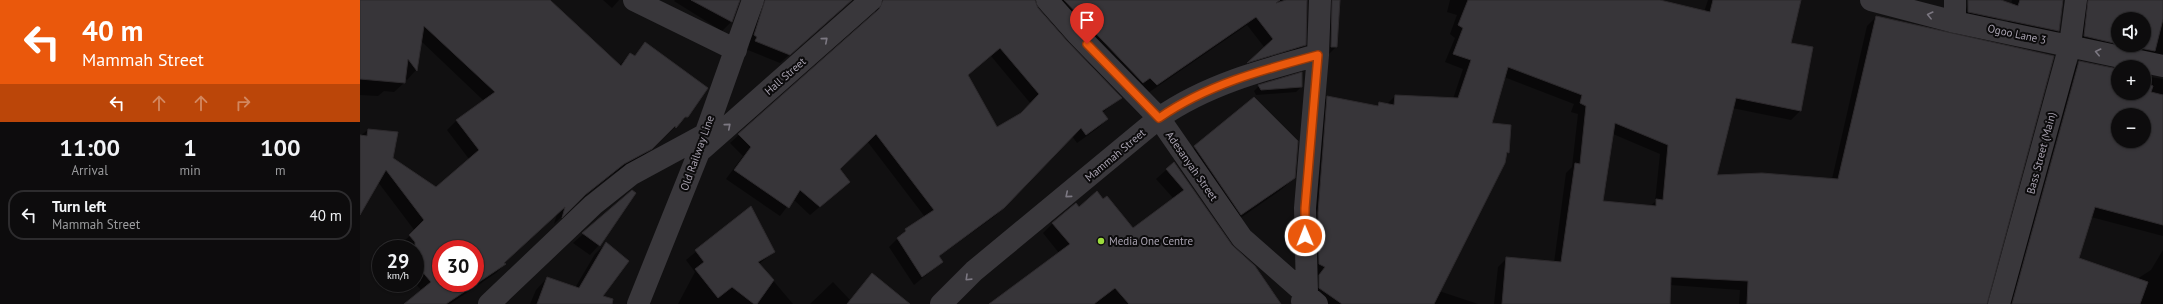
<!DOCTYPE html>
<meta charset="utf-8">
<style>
:root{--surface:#0d0c0d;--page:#161516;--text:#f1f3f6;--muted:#9a9b9d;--line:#2d2c2e}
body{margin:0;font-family:"PT Sans",sans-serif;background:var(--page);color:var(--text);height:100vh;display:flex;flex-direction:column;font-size:15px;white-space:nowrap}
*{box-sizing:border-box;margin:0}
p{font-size:13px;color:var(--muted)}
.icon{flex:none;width:22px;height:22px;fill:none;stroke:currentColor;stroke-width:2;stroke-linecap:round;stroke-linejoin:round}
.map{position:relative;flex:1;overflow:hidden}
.panel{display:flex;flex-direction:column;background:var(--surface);width:360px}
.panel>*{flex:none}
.hud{background:#ea580c;color:#fff;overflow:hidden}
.tools{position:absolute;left:1751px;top:12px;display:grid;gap:8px}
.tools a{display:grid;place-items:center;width:40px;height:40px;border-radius:50%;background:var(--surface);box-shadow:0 1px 3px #0004,0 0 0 1px var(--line);font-size:20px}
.speed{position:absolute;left:12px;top:240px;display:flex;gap:8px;font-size:20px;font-weight:700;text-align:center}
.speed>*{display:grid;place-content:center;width:52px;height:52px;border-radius:50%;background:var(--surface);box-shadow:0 1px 3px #0004,0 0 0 1px var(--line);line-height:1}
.speed small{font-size:10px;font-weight:400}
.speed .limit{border:6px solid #d22;background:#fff;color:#111}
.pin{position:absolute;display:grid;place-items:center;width:34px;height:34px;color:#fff;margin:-41px -17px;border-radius:50% 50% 50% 0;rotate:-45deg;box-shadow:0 0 4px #0007}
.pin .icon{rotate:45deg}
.me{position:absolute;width:44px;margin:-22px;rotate:359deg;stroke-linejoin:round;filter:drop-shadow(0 0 3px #0008)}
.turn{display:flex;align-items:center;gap:14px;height:84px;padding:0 16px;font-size:18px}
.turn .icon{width:52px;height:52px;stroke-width:2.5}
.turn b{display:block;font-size:28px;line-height:34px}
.lanes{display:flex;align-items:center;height:38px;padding:0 16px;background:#0003;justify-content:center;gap:20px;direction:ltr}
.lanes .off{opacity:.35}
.eta{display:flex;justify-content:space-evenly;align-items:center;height:68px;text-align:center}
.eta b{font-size:24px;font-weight:600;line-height:28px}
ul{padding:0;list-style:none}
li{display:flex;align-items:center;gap:12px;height:50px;margin:0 8px 6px;padding:0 8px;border:2px solid var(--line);border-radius:16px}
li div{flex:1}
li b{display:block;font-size:15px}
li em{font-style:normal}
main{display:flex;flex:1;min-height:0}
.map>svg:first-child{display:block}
.shadow{fill:#0007;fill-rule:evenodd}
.building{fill:#373539;stroke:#2d2a2d;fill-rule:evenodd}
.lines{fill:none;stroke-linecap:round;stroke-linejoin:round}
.minor{stroke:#39373b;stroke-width:22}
.oneway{stroke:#7c7882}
.route-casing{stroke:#983908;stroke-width:10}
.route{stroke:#ea580c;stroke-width:7}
.poi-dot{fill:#9ddc3d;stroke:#0c0b0c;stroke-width:1.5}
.labels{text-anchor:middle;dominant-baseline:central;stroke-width:4;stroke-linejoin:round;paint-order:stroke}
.street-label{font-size:11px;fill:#a9a3b1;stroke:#0c0b0c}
.poi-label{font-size:11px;fill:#a9a3b1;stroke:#0c0b0c;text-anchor:start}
</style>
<main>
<section class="panel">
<div class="hud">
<div class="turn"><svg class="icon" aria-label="left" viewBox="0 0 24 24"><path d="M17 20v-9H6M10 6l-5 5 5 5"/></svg><div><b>40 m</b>Mammah Street</div></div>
<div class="lanes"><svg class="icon" aria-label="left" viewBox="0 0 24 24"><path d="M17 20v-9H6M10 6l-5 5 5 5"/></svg><svg class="icon off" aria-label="ahead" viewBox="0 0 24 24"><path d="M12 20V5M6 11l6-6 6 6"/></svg><svg class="icon off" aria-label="ahead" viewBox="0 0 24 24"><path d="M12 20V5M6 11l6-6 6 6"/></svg><svg class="icon off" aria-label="right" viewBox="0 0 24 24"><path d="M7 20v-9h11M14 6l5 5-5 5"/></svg></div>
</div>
<div class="eta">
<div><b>11:00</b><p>Arrival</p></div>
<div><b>1</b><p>min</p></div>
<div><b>100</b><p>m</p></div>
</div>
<ul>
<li><svg class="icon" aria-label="left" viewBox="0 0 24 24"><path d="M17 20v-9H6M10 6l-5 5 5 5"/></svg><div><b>Turn left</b><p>Mammah Street</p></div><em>40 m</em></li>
</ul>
</section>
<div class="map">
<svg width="1803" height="304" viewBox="0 0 1803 304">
<rect width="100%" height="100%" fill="#111011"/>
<path class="shadow" d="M4,0h184l71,66 11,-12 4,3 7,-7 46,66 -46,42 -28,16 -39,31 -20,19 3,-10 -54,50h2l-9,9 -46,31h-36l8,-13 -7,-8v-34h-11l-4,-4 15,-14 -37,-49 -18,31v-77l8,-6 24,28 44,30 33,-29 -22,-29 9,-9 28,-20 -63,-60 -5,29 -9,10 -2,-3 -1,6 -10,9 -10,-1 -6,5 -18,-1v-86zM81,249h34v34h-34z
M243,0h16l-7,8z
M315,0h64l-8,22 -9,9 -48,-30z
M402,0h90l-72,63 -32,-13 1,-5 -3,-2z
M512,0h162l3,9 83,89 -18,15 5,6 -9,9 -21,15 -5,-7 -77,80 -57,41 4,5 -28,23 -25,-38 17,-17 19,-13 -58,-76 -28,28 10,13 -39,33 -17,-16 -13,17 -54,-37 17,-23 -13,-13 145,-130v-6zM631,56l40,48 -10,10 -24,14 -30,-52z
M688,0h259l-2,45 -9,9 -55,16 24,-22 -18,-23 -99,68z
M960,0h19l-3,47 -8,8z
M1090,0h211l43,12 4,-12h78l4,43 10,68 -9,9 -59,-12 -17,68 117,3 35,-153 9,-9 110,287h-247l1,-14 -70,-5 -1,19h-175l4,-37 9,-9 47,5 12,-90 6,-6 6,-53 -7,-2 3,-8 -70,-27 -13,47 17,28 -69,139 39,13h-157l-11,-31 9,-167 8,-9 49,9 3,-3 8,1 8,-8 58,3 10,-30 -18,-7 10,-24 -5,-4 7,-19 -10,-3zM1253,134l47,20 -5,48 -5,4 -48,-4z
M1609,0h25l3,18 -5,5 -28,-6z
M1652,0h52l-6,31 -9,9 -43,-10z
M1716,0h87v66l-88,-21zM1758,19h26v26h-26z
M1719,62l39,8v23h26v-17l19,3v157l-72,-19 -13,42 59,20 14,-9 12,-20v54h-157l64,-233zM1758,115h26v26h-26z
M899,86l42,1 -5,5 -40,3 -2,-4z
M894,98l40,80 -12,11 -53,37 -46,-68z
M814,163l94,141h-278l69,-51 -16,-20 10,-10 26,-15 54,21 41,-30 -18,-20z
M272,191l-33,54 -9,10 -17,-12z
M390,207l24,45 -15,12 34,40h-115l17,-32 -9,-12z
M246,243l-9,61h-67l6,-14 11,-12 28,10 20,-34z
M513,274l14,30h-77l23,-22 17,18z"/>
<path class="building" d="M0,0h190l71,66 9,-13 5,3 10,-14 63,46 -20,29h-3l-9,11 -1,-2 -23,23 -28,15 -39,31 -23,23 3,-11 -61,56 2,1 -60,40h-42l27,-22 -16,-19v-21l-6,-7 15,-15 -38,-50 -26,45v-80l7,1 1,-7 30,3 -5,26 43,29 43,-37 -23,-30 39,-28 -71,-66 -7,45 -9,-12 -3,24 -45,-4zM81,249h34v34h-34z
M331,0h49l-8,22z
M405,0h87l-62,55 -35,-14 2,-4 -3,-2z
M523,0h152l3,8 30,34 54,56 -20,13 6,8 -22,16 -5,-7 -77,80 -65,48 4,6 -21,15 -25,-39 9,-7 -1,-2 29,-19 -58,-76 -36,35 10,13 -30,25 -20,-17 -11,18 -55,-38 17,-23 -13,-13 141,-125zM640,48l39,46 -18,19 -24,14 -29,-52z
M704,0h216l-4,3 10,-3h21l-1,45 -59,18 26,-24 -17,-22 -99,68 -7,-7 -7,5z
M972,0h8l-3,47h-6z
M1108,0h192l50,12 3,-12h88l-10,43 22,4 -12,64 -65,-13 -19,77 45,-2 76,6 38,-163 178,40 -67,248h-240l1,-23 -77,-4 -1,27h-168l4,-47 55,5 14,-99 5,1 6,-58 -6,-3 2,-8 -74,-28 -16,56 19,2 -2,28 -2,-1 -2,11 -71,141h-92l-23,-16v-13l6,-8 -6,-3 -1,-51 9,-117 51,10 1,-4 15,3 1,-10 63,3 13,-38 -18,-6 10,-26 -5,-3zM1255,123l53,22 -5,55 -7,-1v7l-53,-5z
M1608,0h33l17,6 2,-6h43l-4,31 -91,-19z
M1728,0h75v19l-8,32 -31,-6h20v-26h-26v25l-34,-8z
M1719,61l39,8v24h26v-18l4,1 -2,7 7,3 -2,6 12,3v130l-68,-18 -16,51 69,24 -8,22h-128zM1758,115h26v26h-26z
M942,72v15l-41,3 -3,-5z
M894,97l44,44 -3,37 -54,37 -47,-69z
M814,162l58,83 23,21 26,38h-152l-14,-16 -21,16h-105l81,-60 -18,-21 24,-20 3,4 18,-16 6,8 4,-3 26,32 51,-38 -18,-21z
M272,190l4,3 -36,53 -18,-13z
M391,206l24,46 -17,10 16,18 -17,24h-3l-22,-17 -14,11 -23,-29 9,-7 -9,-12z
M246,242l23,19 -26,35 10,3 -1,5h-75l10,-27 32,11z
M512,273l38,31h-63z"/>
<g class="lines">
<path class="minor" d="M274,0l102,50
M687,0l30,34 82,84 83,120 75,66
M1511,0l84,22 208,44
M1595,0v22
M340,151l171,-151
M942,301l5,-8 -2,-85 13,-153 2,-55
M129,304l104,-99 39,-31 72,-39
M278,304l61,-152 54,-152
M581,304l33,-33 185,-153c47,-33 103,-48 159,-63
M1639,304l71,-259 6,-45"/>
</g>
<defs><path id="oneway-chevron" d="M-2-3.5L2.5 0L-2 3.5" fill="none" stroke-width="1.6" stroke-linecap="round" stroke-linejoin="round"/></defs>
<g class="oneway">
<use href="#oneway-chevron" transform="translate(1570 15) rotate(-166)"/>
<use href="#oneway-chevron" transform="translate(465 40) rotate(-41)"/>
<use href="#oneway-chevron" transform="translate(1738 52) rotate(-167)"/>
<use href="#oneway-chevron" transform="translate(368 126) rotate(-41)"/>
<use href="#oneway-chevron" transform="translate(708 195) rotate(140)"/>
<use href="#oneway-chevron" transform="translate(608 278) rotate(136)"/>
</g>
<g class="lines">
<g class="route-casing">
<path id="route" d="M727,44l72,74c47,-33 103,-48 159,-63l-13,153v28"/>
</g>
<use href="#route" class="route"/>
</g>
<circle class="poi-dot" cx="741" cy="241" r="4"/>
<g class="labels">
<g class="street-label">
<text transform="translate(1657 34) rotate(12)">Ogoo Lane 3</text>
<text transform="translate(425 76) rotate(-41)">Hall Street</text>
<text transform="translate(337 153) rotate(-70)">Old Railway Line</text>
<text transform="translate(1681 153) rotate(-75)">Bass Street (Main)</text>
<text transform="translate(755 155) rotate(-40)">Mammah Street</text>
<text transform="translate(832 166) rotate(55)">Adesanyah Street</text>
</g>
<g class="poi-label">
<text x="749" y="241">Media One Centre</text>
</g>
</g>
</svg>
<div class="tools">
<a><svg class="icon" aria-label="sound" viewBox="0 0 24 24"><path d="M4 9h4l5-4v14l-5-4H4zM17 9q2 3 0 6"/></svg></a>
<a>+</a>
<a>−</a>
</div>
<div class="speed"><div>29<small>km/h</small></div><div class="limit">30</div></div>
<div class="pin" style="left:727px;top:44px;background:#d93025"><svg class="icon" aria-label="arrive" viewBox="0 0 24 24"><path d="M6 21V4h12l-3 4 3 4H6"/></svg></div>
<svg class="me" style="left:945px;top:236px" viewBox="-20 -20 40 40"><circle r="17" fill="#ea580c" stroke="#fff" stroke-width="3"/><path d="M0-11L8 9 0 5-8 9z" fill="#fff"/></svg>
</div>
</main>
